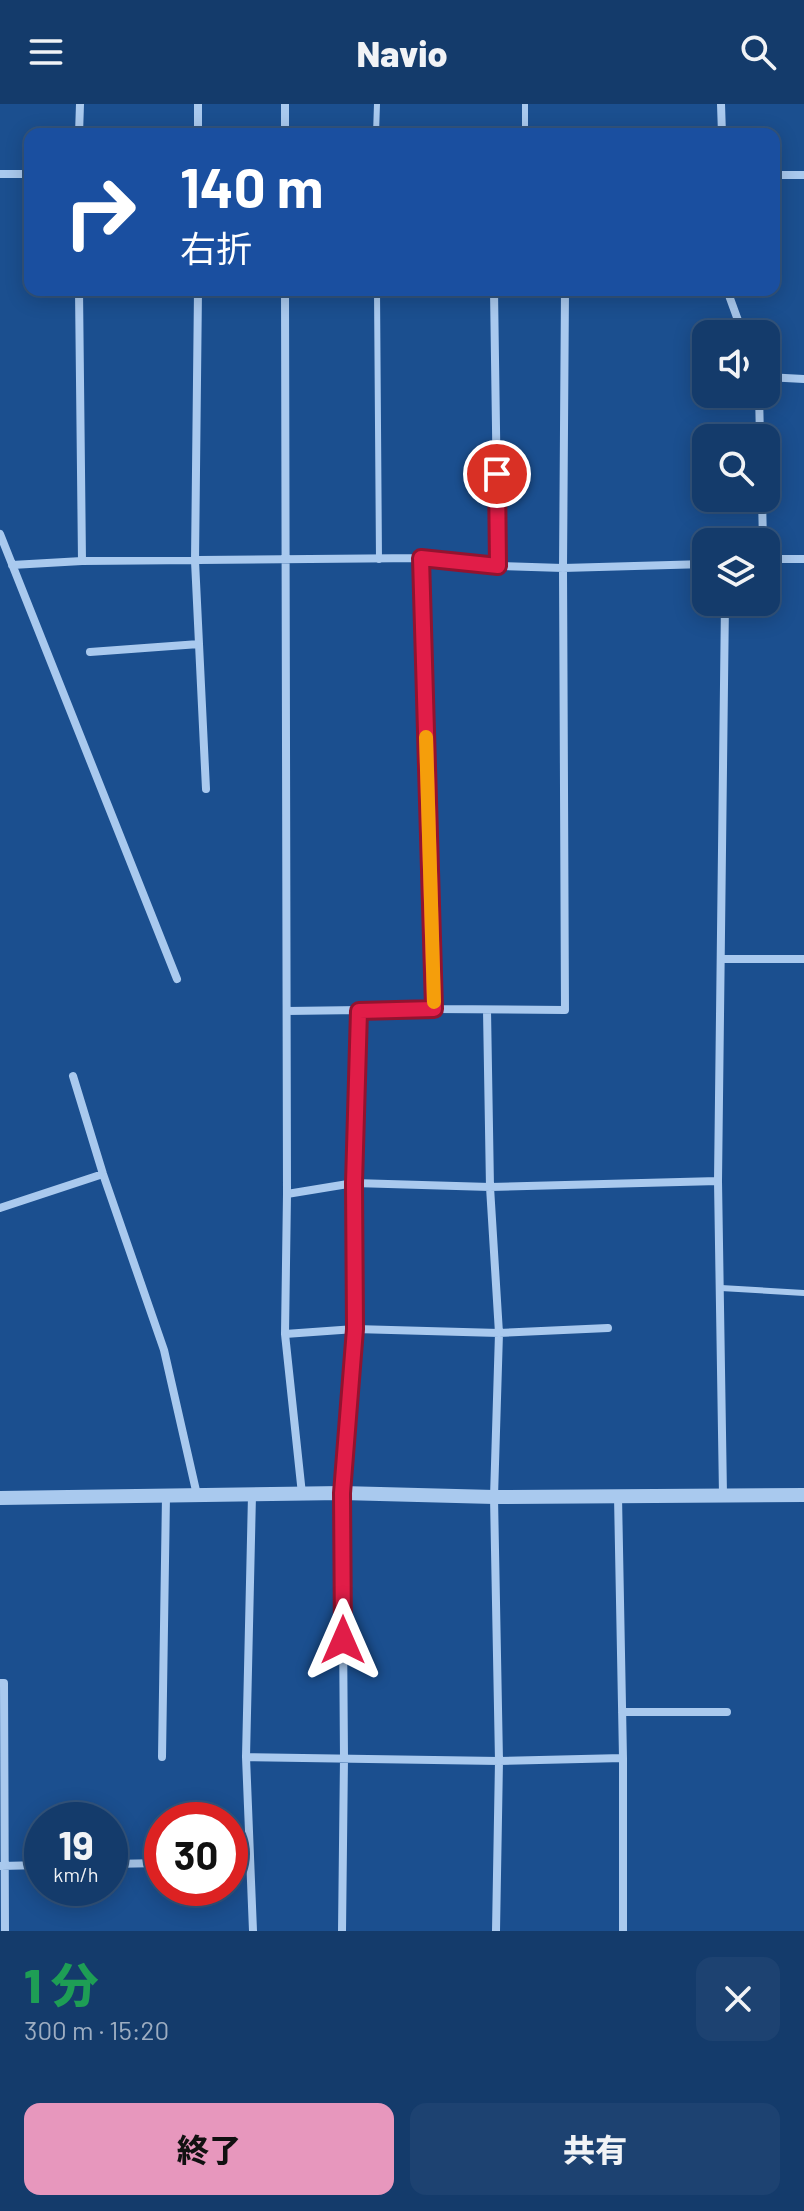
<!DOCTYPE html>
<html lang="ja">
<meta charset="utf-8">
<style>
:root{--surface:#143b6b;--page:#1d4271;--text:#f1f3f6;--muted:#9dadc1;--line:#33557e;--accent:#e797bd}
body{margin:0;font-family:Barlow,"Noto Sans JP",sans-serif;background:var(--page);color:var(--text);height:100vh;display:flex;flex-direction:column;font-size:30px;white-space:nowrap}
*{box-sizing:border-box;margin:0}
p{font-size:26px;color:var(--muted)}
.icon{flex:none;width:44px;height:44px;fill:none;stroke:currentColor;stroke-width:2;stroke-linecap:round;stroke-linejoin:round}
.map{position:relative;height:1827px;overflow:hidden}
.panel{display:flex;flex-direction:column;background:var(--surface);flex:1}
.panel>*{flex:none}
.top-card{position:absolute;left:24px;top:24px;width:756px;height:168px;border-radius:16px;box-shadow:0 4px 20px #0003,0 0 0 2px var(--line);background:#1a4fa0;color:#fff;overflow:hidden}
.fabs{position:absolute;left:692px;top:216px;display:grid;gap:16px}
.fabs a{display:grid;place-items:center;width:88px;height:88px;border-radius:16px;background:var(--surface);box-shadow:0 4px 20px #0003,0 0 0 2px var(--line);font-size:40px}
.speed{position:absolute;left:24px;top:1698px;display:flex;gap:16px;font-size:40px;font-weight:700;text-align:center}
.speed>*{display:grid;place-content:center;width:104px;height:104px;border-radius:50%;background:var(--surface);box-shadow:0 4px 20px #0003,0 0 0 2px var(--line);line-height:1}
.speed small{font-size:20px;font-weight:400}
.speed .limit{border:12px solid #d22;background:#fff;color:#111}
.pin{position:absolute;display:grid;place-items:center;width:68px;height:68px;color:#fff;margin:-34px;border:4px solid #fff;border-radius:50%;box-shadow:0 2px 8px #0007}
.me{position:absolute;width:88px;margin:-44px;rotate:0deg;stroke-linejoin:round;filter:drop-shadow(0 0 6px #0008)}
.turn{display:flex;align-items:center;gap:28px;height:168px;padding:0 24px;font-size:36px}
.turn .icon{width:104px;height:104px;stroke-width:2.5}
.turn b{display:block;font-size:56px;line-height:68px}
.round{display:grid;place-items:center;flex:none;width:84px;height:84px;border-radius:16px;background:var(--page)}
.head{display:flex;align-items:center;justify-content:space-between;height:136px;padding:0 24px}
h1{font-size:48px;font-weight:800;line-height:60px;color:#1e9e55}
.action{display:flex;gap:16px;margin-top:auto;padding:16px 24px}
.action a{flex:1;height:92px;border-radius:16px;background:var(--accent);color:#111;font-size:32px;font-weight:800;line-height:92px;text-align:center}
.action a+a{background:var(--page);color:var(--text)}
header{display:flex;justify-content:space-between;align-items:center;height:104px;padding:0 24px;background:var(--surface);font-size:36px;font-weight:800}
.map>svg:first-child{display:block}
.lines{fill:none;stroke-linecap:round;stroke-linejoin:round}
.service{stroke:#a9c9ee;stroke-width:6}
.minor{stroke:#a9c9ee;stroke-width:8}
.tertiary{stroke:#a9c9ee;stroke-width:14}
.route-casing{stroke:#92132f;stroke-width:20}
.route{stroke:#e11d48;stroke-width:14}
.slow{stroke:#f59e0b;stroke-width:14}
</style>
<header><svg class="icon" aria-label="menu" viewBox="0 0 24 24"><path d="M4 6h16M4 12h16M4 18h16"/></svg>Navio<svg class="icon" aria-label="search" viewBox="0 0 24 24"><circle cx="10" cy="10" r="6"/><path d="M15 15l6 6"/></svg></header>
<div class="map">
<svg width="804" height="1827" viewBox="0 0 804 1827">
<rect width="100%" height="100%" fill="#1b4f8f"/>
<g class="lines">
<path class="service" d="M525,0v30
M376,30l1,-30
M377,186l2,270
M721,1184l83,5"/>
<path class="minor" d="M198,0v30
M721,0l1,30
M79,30l1,-30
M285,30v-30
M0,70h30
M774,71h30
M79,186l3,271
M198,186l-3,271 11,228
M285,186l2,904 -2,140 17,160
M494,186l4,276
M727,186l16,44
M766,273l38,2
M759,290l1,44
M762,394l1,44
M0,430l177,445
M421,454l13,451
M766,455h38
M12,461l70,-4 339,-3 77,8 65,2 143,-4
M90,548l109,-8
M722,855h82
M487,906l3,177 9,146 -5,164 5,264 -3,170
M287,907l147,-2 131,1 -2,-442 2,-278
M73,972l30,98 61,176 33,145
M287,1090l67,-11 136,4 228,-6
M0,1104l103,-34
M285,1230l70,-5 144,4 109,-5
M252,1391l-6,262 7,174
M723,1391l-5,-314 7,-579
M618,1392l5,262v173
M0,1579h4l1,248
M622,1608h105
M162,1653l4,-261
M246,1653l253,4 124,-3
M110,1760l52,-1
M1,1762l41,-1
M342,1827l2,-173 -2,-265 13,-164 -1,-146 5,-172"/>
<path class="tertiary" d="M0,1394l342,-5 152,4 310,-2"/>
</g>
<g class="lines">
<g class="route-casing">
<path id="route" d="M343,1536l-1,-147 13,-164 -1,-146 5,-172 75,-2 -13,-451 77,8 -1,-92"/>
</g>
<use href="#route" class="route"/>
<path class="slow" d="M426,633l8,265"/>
</g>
</svg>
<div class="fabs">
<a><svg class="icon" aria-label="sound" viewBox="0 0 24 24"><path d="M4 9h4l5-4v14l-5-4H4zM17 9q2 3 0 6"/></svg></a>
<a><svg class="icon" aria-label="search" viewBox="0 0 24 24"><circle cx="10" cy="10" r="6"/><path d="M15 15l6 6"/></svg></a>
<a><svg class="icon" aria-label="layers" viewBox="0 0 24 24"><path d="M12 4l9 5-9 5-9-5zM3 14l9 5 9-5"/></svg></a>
</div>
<div class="speed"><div>19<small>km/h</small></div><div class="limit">30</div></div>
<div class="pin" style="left:497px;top:370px;background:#d93025"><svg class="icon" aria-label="arrive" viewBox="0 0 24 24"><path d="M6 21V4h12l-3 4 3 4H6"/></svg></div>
<svg class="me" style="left:343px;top:1536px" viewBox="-20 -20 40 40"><path d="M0-17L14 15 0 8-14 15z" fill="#e11d48" stroke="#fff" stroke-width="4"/></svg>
<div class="top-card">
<div class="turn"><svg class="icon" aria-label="right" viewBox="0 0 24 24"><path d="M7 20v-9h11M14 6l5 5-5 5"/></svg><div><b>140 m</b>右折</div></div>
</div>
</div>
<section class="panel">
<div class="head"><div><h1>1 分</h1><p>300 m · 15:20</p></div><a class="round"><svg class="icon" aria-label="close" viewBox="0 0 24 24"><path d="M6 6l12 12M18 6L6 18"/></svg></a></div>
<div class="action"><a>終了</a><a>共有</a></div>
</section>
